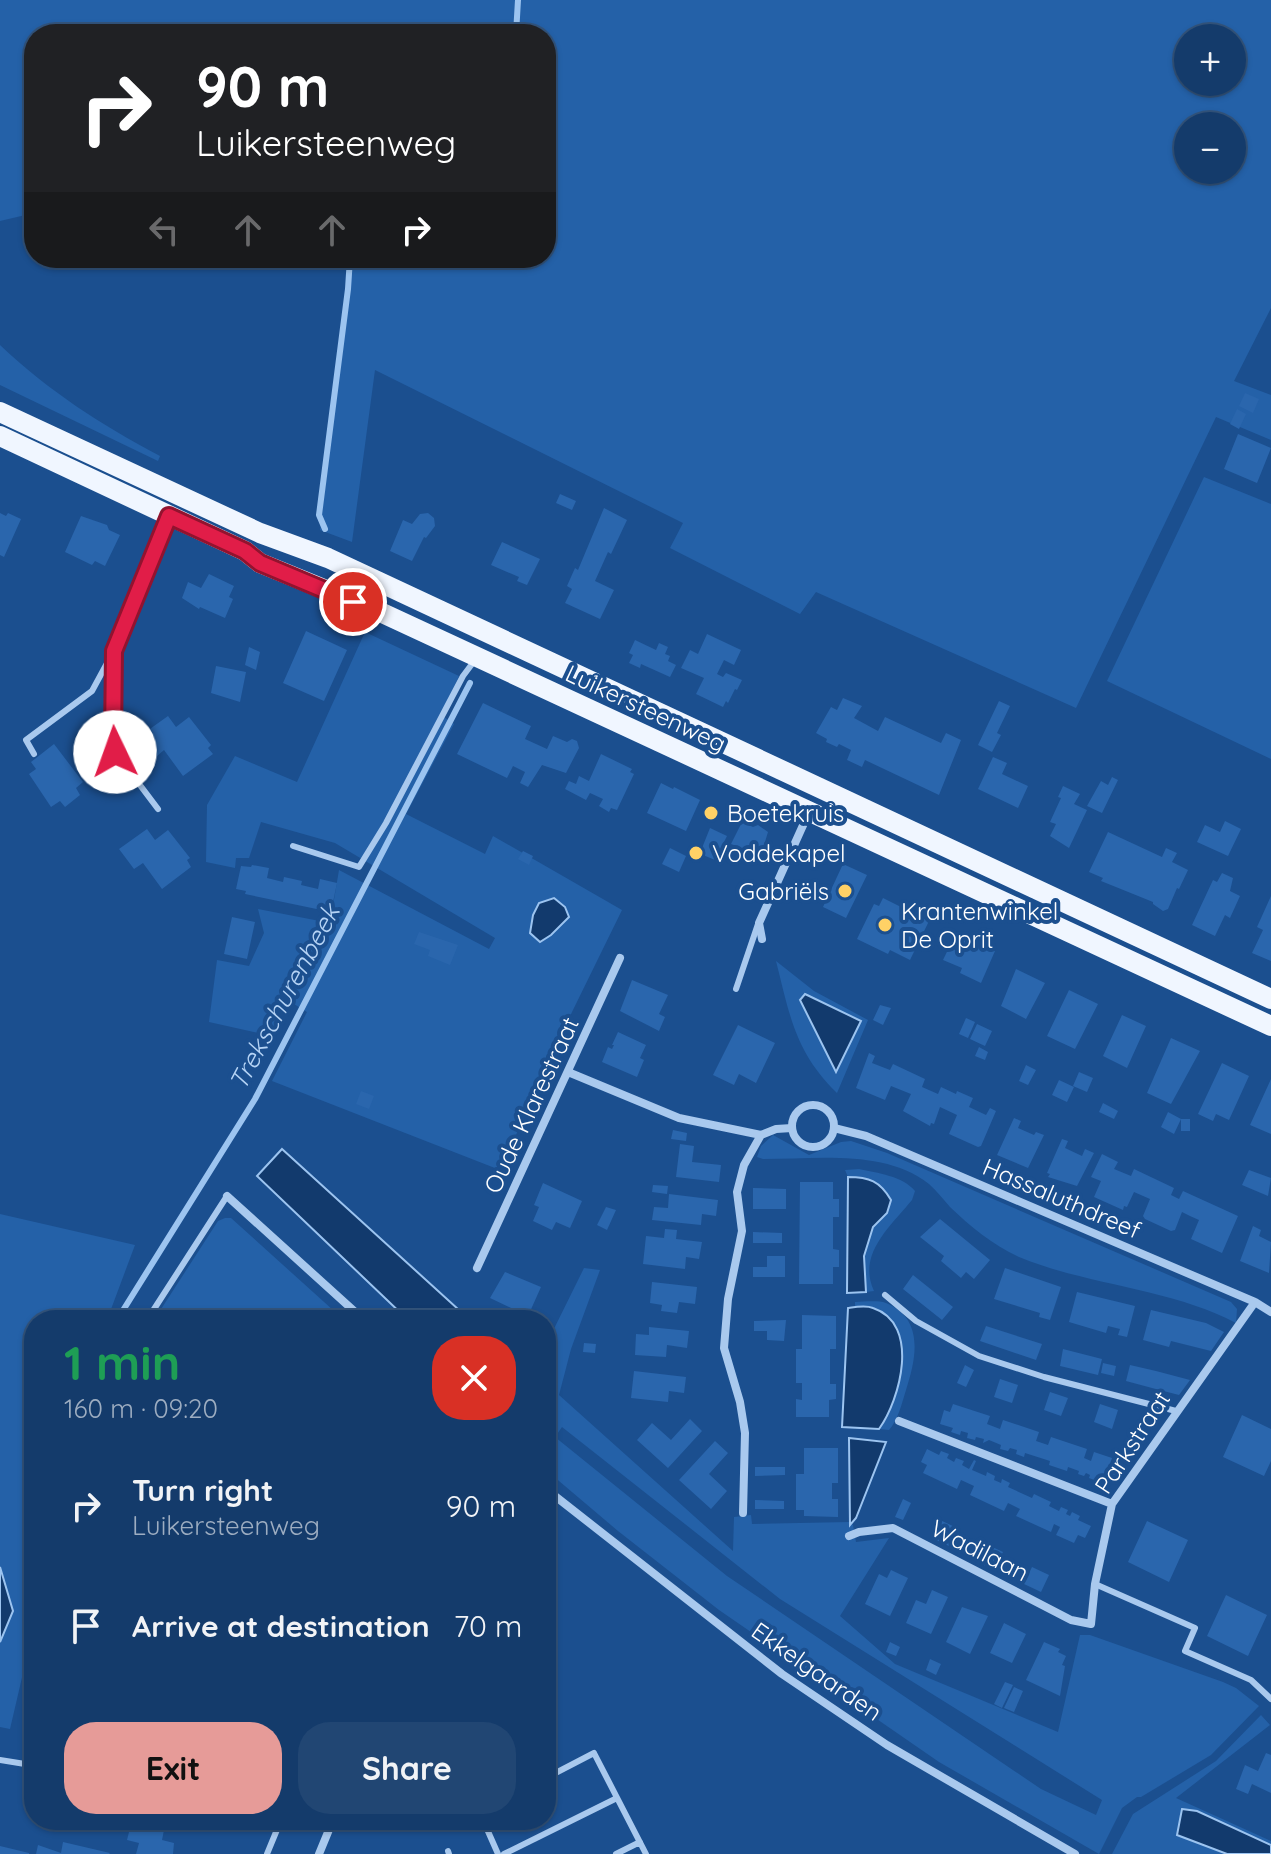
<!DOCTYPE html>
<meta charset="utf-8">
<style>
:root{--surface:#143b6b;--page:#214673;--text:#f1f3f6;--muted:#9dadc1;--line:#33557e;--accent:#e69b98}
body{margin:0;font-family:Quicksand,sans-serif;background:var(--page);color:var(--text);height:100vh;display:flex;flex-direction:column;font-size:30px;white-space:nowrap}
*{box-sizing:border-box;margin:0}
p{font-size:26px;color:var(--muted)}
.icon{flex:none;width:44px;height:44px;fill:none;stroke:currentColor;stroke-width:2;stroke-linecap:round;stroke-linejoin:round}
.map{position:relative;flex:1;overflow:hidden}
.sheet{position:absolute;left:24px;top:1310px;width:532px;height:520px;display:flex;flex-direction:column;background:var(--surface);border-radius:32px;box-shadow:0 2px 6px #0004,0 0 0 2px var(--line)}
.sheet>*{flex:none}
.top-card{position:absolute;left:24px;top:24px;width:532px;height:244px;border-radius:32px;box-shadow:0 2px 6px #0004,0 0 0 2px var(--line);background:#202124;color:#fff;overflow:hidden}
.fabs{position:absolute;left:1174px;top:24px;display:grid;gap:16px}
.fabs a{display:grid;place-items:center;width:72px;height:72px;border-radius:50%;background:var(--surface);box-shadow:0 2px 6px #0004,0 0 0 2px var(--line);font-size:40px}
.pin{position:absolute;display:grid;place-items:center;width:68px;height:68px;color:#fff;margin:-34px;border:4px solid #fff;border-radius:50%;box-shadow:0 2px 8px #0007}
.me{position:absolute;width:88px;margin:-44px;rotate:357deg;stroke-linejoin:round;filter:drop-shadow(0 0 6px #0008)}
.turn{display:flex;align-items:center;gap:28px;height:168px;padding:0 40px;font-size:36px}
.turn .icon{width:104px;height:104px;stroke-width:2.5}
.turn b{display:block;font-size:56px;line-height:68px}
.lanes{display:flex;align-items:center;height:76px;padding:0 40px;background:#0003;justify-content:center;gap:40px;direction:ltr}
.lanes .off{opacity:.35}
.round{display:grid;place-items:center;flex:none;width:84px;height:84px;border-radius:32px;background:var(--page)}
.overview{display:flex;align-items:center;justify-content:space-between;height:136px;padding:0 40px}
h1{font-size:48px;font-weight:700;line-height:60px;color:#1e9e55}
.primary-button{display:flex;gap:16px;margin-top:auto;padding:16px 40px}
.primary-button a{flex:1;height:92px;border-radius:32px;background:var(--accent);color:#111;font-size:32px;font-weight:700;line-height:92px;text-align:center}
.primary-button a+a{background:var(--page);color:var(--text)}
ul{padding:0;list-style:none}
li{display:flex;align-items:center;gap:24px;height:120px;padding:0 40px}
li div{flex:1}
li b{display:block;font-size:30px}
li em{font-style:normal}
.map>svg:first-child{display:block}
.green{fill:#2461a8;fill-rule:evenodd}
.water{fill:#123a6d;stroke:#9cc4f0;stroke-width:2}
.lines{fill:none;stroke-linecap:round;stroke-linejoin:round}
.stream{stroke:#9cc4f0;stroke-width:6}
.building{fill:#2a66ad}
.service{stroke:#a9c9ee;stroke-width:6}
.minor{stroke:#a9c9ee;stroke-width:8}
.primary{stroke:#f0f6ff;stroke-width:20}
.route-casing{stroke:#92132f;stroke-width:20}
.route{stroke:#e11d48;stroke-width:14}
.poi-dot{fill:#ffd166;stroke:#1b4f8f;stroke-width:3}
.labels{text-anchor:middle;dominant-baseline:central;stroke-width:8;stroke-linejoin:round;paint-order:stroke}
.street-label{font-size:24px;fill:#fff;stroke:#1b4f8f}
.poi-label{font-size:24px;fill:#fff;stroke:#1b4f8f;text-anchor:start}
.water-label{font-size:26px;font-style:italic;fill:#b5d3f5;stroke:#1b4f8f}
</style>
<div class="map">
<svg width="1271" height="1854" viewBox="0 0 1271 1854">
<rect width="100%" height="100%" fill="#1b4f8f"/>
<path class="green" d="M0,0h1271v308l-37,73 37,14v45l-55,-23 -140,291 -260,-116 -16,22 -130,-66 13,-25 -308,-153 -23,172 -32,-12 33,-272h193v-224h-512v179l-34,8zM1188,38h44v44h-44zM1188,126h44v44h-44z
M0,345c50,47 100,79 160,111l-2,5 -158,-76z
M1204,477l67,27v255l-164,-78z
M365,632l94,44 -18,39 13,9 -48,90 79,40 8,-18 129,74 -50,102 -72,158 -228,-89 35,-69 -18,-11 -17,35 -63,-14 8,-62 32,6 15,-33 -6,-24 72,14 9,-53 150,79 6,-11 -160,-95 -74,-21 -12,36h-13l-1,10 -29,-6 1,-57 28,-49 62,26z
M776,961l38,30 54,29 -31,73c-42,-41 -47,-77 -61,-132z
M773,1135l36,20 32,-13 10,-1 36,12 344,149 6,7 -1,14c-63,-34 -150,-38 -217,-66 -26,-12 -48,-30 -69,-50 -7,-8 -13,-16 -21,-23 -44,-35 -113,-25 -166,-25l-6,-2 4,-11z
M859,1169c18,4 44,7 56,22l-3,9c-22,27 -55,54 -38,91l-8,1 -2,-36 9,-29 14,-14 -23,-36h-16l-3,-7z
M0,1214l135,31 -28,75h-73v306l-24,103 -10,-2z
M225,1218h6l113,102h-190l64,-99z
M584,1268l16,2 -29,79 -12,46 174,156 1,-34 17,-2 1,9 98,-2 3,3 3,17 33,-4 -49,78 55,48 163,68 22,-97h10l133,47 13,6 23,18 -48,49 -70,42h-4l-15,11 -23,46 -160,-92 -220,-152 -101,-79 -72,-61v-125zM562,1427l218,172 322,201 -6,15 -55,-26 -314,-213 -172,-139z
M855,1302c9,0 22,-2 31,1 39,16 30,56 20,87 -4,13 -8,30 -17,40l-10,-1 9,-12 -15,-109 -18,-1z
M1261,1715l9,10 -94,73 95,43v13h-159l21,-40 83,-53z"/>
<path class="water" d="M554,898l11,9 4,10 -18,18 -11,7 -10,-9 3,-18 6,-12z
M805,994l56,27 -25,51 -36,-72z
M282,1149l188,171h-62l-151,-144z
M848,1177c21,0 32,4 43,23l-4,13 -14,14 -9,29 2,36 -19,1z
M848,1308c7,-1 18,-3 25,0 48,16 27,92 6,121l-37,-2z
M849,1438l37,4 -30,76 -6,7z
M0,1567l13,44 -13,31z
M1182,1809l15,2 74,34v9h-44l-50,-19z"/>
<g class="lines">
<path class="stream" d="M516,34l2,-34
M325,529l-6,-14 29,-226 2,-31
M117,1320l138,-221 215,-416
M29,1505l3,-49 2,-4"/>
</g>
<path class="building" d="M1245,393l14,6 -6,14 -14,-7z
M1237,409l9,5 -7,15 -9,-5z
M1238,434l33,14 -14,35 -33,-14z
M560,494l16,7 -4,9 -16,-7z
M604,508l23,12 -16,34 -3,-2 -13,29 19,9 -14,29 -35,-16 7,-14 -5,-3 8,-18 3,2z
M0,513l6,3 2,-3 13,6 -17,38 -4,-2z
M428,513l6,5 1,8 -9,12 -2,-1 -12,24 -22,-10 13,-31 9,4 8,-10z
M81,516l26,9 2,5 11,5 -15,31 -10,-5 -3,4 -27,-13z
M502,542l38,17 -13,26 -10,-4 2,-4 -28,-12z
M209,574l25,12 -5,11 4,2 -8,19 -25,-11 -1,2 -17,-11 6,-16 13,6z
M306,631l41,19 -23,51 -41,-18z
M707,634l34,16 -7,15 -10,-5 -7,14 6,3 3,-4 16,7 -5,10 -2,-1 -7,14 -2,-2 -3,6 -27,-13 8,-16 -23,-10 9,-18 8,4z
M635,640l21,10 3,-7 9,4 -3,7 5,2 -2,5 8,4 -6,12 -29,-13 -1,4 -11,-5 4,-8 -4,-2z
M249,647l11,5 -4,18 -11,-5z
M216,666l30,6 -6,30 -29,-9z
M843,698l19,8 -8,12 24,13 7,-14 56,26 5,-10 15,7 -22,55 -74,-35 -3,7 -15,-7 4,-10 -12,-6 -2,3 -11,-5 1,-3 -11,-6 15,-26 6,3z
M999,701l11,5 -13,27 4,2 -9,17 -14,-7z
M483,703l48,23 -6,13 22,10 6,-13 14,6 5,-3 5,2 2,7 -13,25 -24,-8 -14,22 -8,-4 5,-11 -12,-6 -6,12 -50,-24z
M168,716l8,11 13,-10 22,28 -3,3 5,6 -30,22 -19,-26 -8,7 -16,-21z
M54,744l29,38 -7,6 4,7 -15,12 -5,-6 -9,6 -22,-33 7,-5 -5,-7z
M601,754l31,15 -2,3 4,2 -17,36 -6,-2 -2,4 -10,-6 4,-7 -13,-6 -4,7 -21,-11 4,-8 7,3 3,-8 10,5z
M993,757l14,6 -5,11 26,12 -10,22 -40,-19z
M1112,777l6,3 -16,33 -15,-7 14,-25 7,4z
M661,783l12,6 1,-2 26,13 -14,31 -39,-18z
M1063,786l17,8 -6,10 13,6 -18,38 -19,-12 6,-12 -6,-2 11,-24 -3,-1z
M1225,821l16,8 -13,27 -31,-14 8,-17 15,7z
M742,822l11,5 5,-2 10,7 -7,23 -30,-11z
M710,828l17,8 -12,24 -12,-5 2,-4 -3,-3z
M147,829l8,11 13,-10 22,28 -3,2 4,7 -29,22 -19,-26 -9,6 -15,-20z
M1108,832l54,25 4,-9 11,5 -5,9 16,8 -9,19 -2,-1 -9,21 -5,2 -10,-7v-2l-52,-21 2,-3 -14,-6z
M670,848l16,8 -7,16 -17,-8z
M523,851l10,5 -4,9 -11,-6z
M843,864l24,11 -21,43 -23,-11z
M252,865l17,3 -2,10 16,4 1,-5 18,4 -1,4 17,4 2,-10 17,4 -6,29 -86,-18 1,-3 -10,-2 5,-23 10,1z
M1222,873l11,5 -3,13 10,5 -10,22 -5,-3 -10,21 -23,-11 21,-45 4,2z
M1271,896v65l-19,-8 11,-23 -6,-3z
M883,898l46,23 -19,39 -20,-10 -2,4 -31,-15 17,-35 5,2z
M232,917l23,5 -8,37 -23,-5z
M419,932l39,13 -8,20 -22,-9 2,-6 -16,-6z
M956,933l39,18 -14,32 -21,-10 2,-5 -19,-8z
M1016,969l29,14 -19,36 -25,-13z
M632,980l36,15 -9,19 6,3 -6,14 -39,-20z
M1069,990l29,14 -23,45 -28,-13z
M880,1005l11,3 -8,17 -10,-5z
M1122,1015l24,11 -19,42 -24,-12z
M966,1018l9,4 -7,16 -9,-4z
M977,1024l15,7 -7,15 -15,-7z
M738,1025l37,18 -19,40 -17,-9 -5,11 -21,-10z
M618,1032l28,13 -6,13 4,2 -7,17 -35,-15 6,-15 4,2 2,-4h-2z
M1171,1038l29,13 -29,53 -24,-11z
M979,1047l9,5 -3,8 -10,-4z
M869,1053l6,3 -3,7 18,7 3,-6 32,15 -3,8 16,7 3,-7 15,7 1,-3 16,7 -4,9 17,8 4,-7 6,3 -15,35 -3,1 -29,-13 8,-19 -17,-8 -6,17 -3,-1 -1,3 -27,-15 8,-17 -20,-8 -6,14 -29,-12z
M1222,1063l27,13 -20,44 -13,-6 -3,7 -15,-7z
M1026,1065l10,5 -8,15 -9,-4z
M1079,1072l14,6 -6,14 -14,-6z
M1271,1079v55l-21,-9z
M1059,1080l15,7 -7,15 -15,-7z
M361,1091l13,5 -5,13 -13,-5z
M1103,1103l15,8 -4,8 -15,-7z
M1168,1112l13,7h9v12h-9v-12l-7,15 -13,-7z
M1014,1118l7,3 -3,7 16,7 2,-3 8,3 -16,33 -31,-13z
M673,1130l14,3 -1,8 -15,-2z
M1062,1139l6,2 -3,7 17,8 3,-7 9,4 -17,33 -29,-9 2,-3 -3,-1z
M680,1144l14,2 -2,16 29,3 -2,17 -43,-5z
M1102,1154l16,8 -4,7 17,7 3,-7 40,19 -3,7 8,4 4,-8 55,25 -16,37 -31,-14 8,-19 -9,-4 -8,-4 -7,18 -4,1 -26,-12 -2,-3 7,-17 -16,-7 -7,15 -3,-1 -1,4 -29,-13 7,-16 -10,-4z
M1249,1170l22,8 -3,18 -26,-11z
M800,1182h33v17h6v18h-6v32l6,1v17h-6v17h-34z
M543,1183l39,18 -12,27 -14,-6 -4,8 -19,-9 6,-14 -5,-2z
M653,1185l15,1 -1,8 -15,-2z
M753,1188l33,1v20h-33z
M669,1194l49,6 -2,16 -14,-2 -1,11 -49,-5 2,-13 14,1z
M606,1207l10,3 -9,20 -10,-5z
M940,1219l50,41 -16,19 -8,-7 -5,6 -20,-17 3,-5 -24,-19z
M1253,1226l8,4 -2,6 12,6 -2,31 -29,-12z
M665,1229l12,1 -1,9 26,3 -3,17 -13,-2 -1,12 -42,-5 3,-28 18,2z
M753,1232l29,1v10h-29z
M767,1256h18v21h-32v-10h14z
M1005,1268l56,19 -11,33 -11,-3 1,-4 -46,-14z
M505,1272l36,15 -13,29 -38,-18z
M913,1275l40,32 -11,13 -39,-31z
M652,1282l45,5 -2,17 -16,-2 -2,11 -16,-2 1,-6 -12,-2z
M1077,1292l58,14 -8,31 -9,-2 2,-6 -12,-3 -2,7 -37,-11z
M1151,1310l55,13 18,9 -13,19 -40,-10 -2,6 -26,-7z
M802,1315l34,1v33h-6v35h6v15l-7,1v17h-33v-18l6,1v-17h-6v-34h6z
M786,1320l-2,21 -17,-1v-9h-13v-10z
M986,1326l56,18 -6,16 -56,-19z
M649,1327l40,4 -2,17 -20,-3 -1,12 -31,-2 1,-21 13,1z
M584,1343l12,1 -1,9 -12,-1z
M1063,1349l39,10 -4,16 -38,-9z
M1103,1363l13,3 -2,10 -13,-3z
M965,1365l9,5 -8,17 -9,-4z
M1130,1365l26,6 34,9 -11,15 -27,-7 -26,-7z
M634,1371l52,6 -2,16 -15,-2 -1,11 -37,-4z
M1000,1379l18,6 -6,18 -18,-6z
M1050,1392l18,6 -7,18 -17,-6z
M953,1404l37,12 -3,8 13,5 3,-9 36,12 -3,9 12,4 3,-8 36,12 -3,9 7,3 3,-9 18,6 -3,9 7,3 -4,13 -14,-5 -1,3 -8,-3 1,-3 -4,-2 -2,3 -6,-2 1,-3 -11,-4 -1,4 -18,-6 1,-4 -25,-8 -1,4 -8,-3 1,-4 -7,-2 -2,3 -8,-2 1,-4 -12,-5 -6,3 1,-4 -8,-2 -1,3 -8,-2 1,-5 -7,-2 -1,4 -9,-3 2,-4 -13,-4 4,-14 6,2z
M1100,1404l18,6 -6,19 -18,-7z
M1242,1415l29,14v32l-7,15 -41,-19z
M690,1419l12,12 -34,37 -31,-28 15,-17 19,17z
M715,1441l13,12 -19,21 18,17 -16,18 -32,-29z
M804,1448h34v35h-6v16h6v18l-34,-1v-6h-8v-36h8z
M927,1449l12,6 2,-4 8,3 -2,4 7,4 2,-4 8,3 -2,4 7,4 5,-9 2,1 -4,9 14,6 1,-4 8,4 -1,4 7,3 1,-4 8,4 -2,4 24,11 2,-4 17,8 -2,4 10,5 2,-4 7,3 -2,4 4,2 2,-4 8,4 -2,4 13,6 -6,12 -7,-3 -4,8 -18,-8 4,-8 -6,-3 -3,8 -35,-16 4,-7 -12,-6 -4,8 -34,-16 4,-9 -13,-6 -4,9 -34,-16 4,-8 -6,-3z
M755,1467h30v8l-30,1z
M903,1499l8,4 -8,17 -8,-3z
M755,1500l29,1v8h-29z
M940,1520l17,8 -8,18 -17,-8z
M1147,1521l41,19 -19,42 -41,-20z
M986,1544l17,8 -8,18 -18,-8z
M1032,1567l17,8 -8,17 -17,-8z
M891,1570l17,8 -18,38 -25,-12 14,-30 8,4z
M932,1590l16,7 -17,37 -25,-11 10,-23 10,4z
M1226,1595l41,20 -19,41 -41,-20z
M962,1607l26,9 -18,38 -24,-12z
M1004,1623l22,11 -14,29 -22,-10z
M890,1642l10,5 -4,9 -10,-4z
M1044,1642l16,7 -2,3 8,4 -4,9 3,1 -5,30 -34,-16z
M930,1659l11,5 -5,11 -10,-5z
M1005,1682l8,3 -11,23 -8,-4z
M1014,1687l9,4 -9,21 -10,-4z
M1266,1753l5,2v38l-19,-9 -4,10 -12,-5 9,-24 13,6z
M132,1820h34l-4,20 12,3 -1,11h-37l3,-11 -12,-3z
M63,1842l47,11 -1,1h-73l2,-9 23,8z
M0,1846l29,7v1h-29z"/>
<g class="lines">
<path class="service" d="M113,740l2,12 43,57
M34,754l-8,-14 66,-49 20,-37
M293,846l66,21 27,-44 77,-147 12,-16
M736,989l22,-65
M885,1295l31,26 63,35 65,21 132,34
M147,1320l80,-124
M1095,1584l100,44 -10,23 66,29 20,19
M34,1673l-6,26 6,6
M0,1760l25,4 9,-31
M546,1778l48,-25 52,101
M483,1820l15,34
M448,1851l1,3
M267,1854l14,-34
M504,1854l113,-56
M616,1854l24,-12"/>
<path class="minor" d="M113,740l1,-89 55,-135
M762,939l-3,-16 50,-111
M568,1072l111,46 82,17
M792 1126a21 21 0 1 1 42 0a21 21 0 1 1-42 0Z
M834,1128l32,8 389,166 16,10
M227,1196l137,124
M477,1268l143,-310
M899,1421l213,83
M546,1489l236,185 105,71 188,109
M743,1513l2,-80 -5,-31 -16,-54 4,-49 14,-68 -5,-39 7,-27 17,-30 15,-6 16,-1
M849,1536l10,-4 34,-4 178,92 20,4 4,-40 17,-80 143,-202
M319,1854l14,-34"/>
<path class="primary" d="M0,412l260,121 68,25 943,441
M0,436l245,115 15,12 118,48 893,415"/>
</g>
<g class="lines">
<g class="route-casing">
<path id="route" d="M115,752l-2,-12 1,-89 55,-135 76,35 15,12 93,39"/>
</g>
<use href="#route" class="route"/>
</g>
<g class="poi-dot">
<circle cx="711" cy="813" r="8"/>
<circle cx="696" cy="853" r="8"/>
<circle cx="845" cy="891" r="8"/>
<circle cx="885" cy="925" r="8"/>
</g>
<g class="labels">
<g class="street-label">
<text transform="translate(646 708) rotate(25)">Luikersteenweg</text>
<text transform="translate(531 1105) rotate(-65)">Oude Klarestraat</text>
<text transform="translate(1062 1198) rotate(23)">Hassaluthdreef</text>
<text transform="translate(1132 1442) rotate(-57)">Parkstraat</text>
<text transform="translate(980 1550) rotate(27)">Wadilaan</text>
<text transform="translate(817 1671) rotate(35)">Ekkelgaarden</text>
</g>
<g class="poi-label">
<text x="727" y="813">Boetekruis</text>
<text x="712" y="853">Voddekapel</text>
<text x="829" y="891" text-anchor="end">Gabriëls</text>
<text x="901" y="911">Krantenwinkel<tspan x="901" dy="28">De Oprit</tspan></text>
</g>
<g class="water-label">
<text transform="translate(284 997) rotate(-62)">Trekschurenbeek</text>
</g>
</g>
</svg>
<div class="fabs">
<a>+</a>
<a>−</a>
</div>
<div class="pin" style="left:353px;top:602px;background:#d93025"><svg class="icon" aria-label="arrive" viewBox="0 0 24 24"><path d="M6 21V4h12l-3 4 3 4H6"/></svg></div>
<svg class="me" style="left:115px;top:752px" viewBox="-20 -20 40 40"><circle r="19" fill="#fff"/><path d="M0-13L10 11 0 6-10 11z" fill="#e11d48"/></svg>
<div class="top-card">
<div class="turn"><svg class="icon" aria-label="right" viewBox="0 0 24 24"><path d="M7 20v-9h11M14 6l5 5-5 5"/></svg><div><b>90 m</b>Luikersteenweg</div></div>
<div class="lanes"><svg class="icon off" aria-label="left" viewBox="0 0 24 24"><path d="M17 20v-9H6M10 6l-5 5 5 5"/></svg><svg class="icon off" aria-label="ahead" viewBox="0 0 24 24"><path d="M12 20V5M6 11l6-6 6 6"/></svg><svg class="icon off" aria-label="ahead" viewBox="0 0 24 24"><path d="M12 20V5M6 11l6-6 6 6"/></svg><svg class="icon" aria-label="right" viewBox="0 0 24 24"><path d="M7 20v-9h11M14 6l5 5-5 5"/></svg></div>
</div>
<section class="sheet">
<div class="overview"><div><h1>1 min</h1><p>160 m · 09:20</p></div><a class="round" style="background:#d93025;color:#fff"><svg class="icon" aria-label="close" viewBox="0 0 24 24"><path d="M6 6l12 12M18 6L6 18"/></svg></a></div>
<ul>
<li><svg class="icon" aria-label="right" viewBox="0 0 24 24"><path d="M7 20v-9h11M14 6l5 5-5 5"/></svg><div><b>Turn right</b><p>Luikersteenweg</p></div><em>90 m</em></li>
<li><svg class="icon" aria-label="arrive" viewBox="0 0 24 24"><path d="M6 21V4h12l-3 4 3 4H6"/></svg><div><b>Arrive at destination</b></div><em>70 m</em></li>
</ul>
<div class="primary-button"><a>Exit</a><a>Share</a></div>
</section>
</div>
